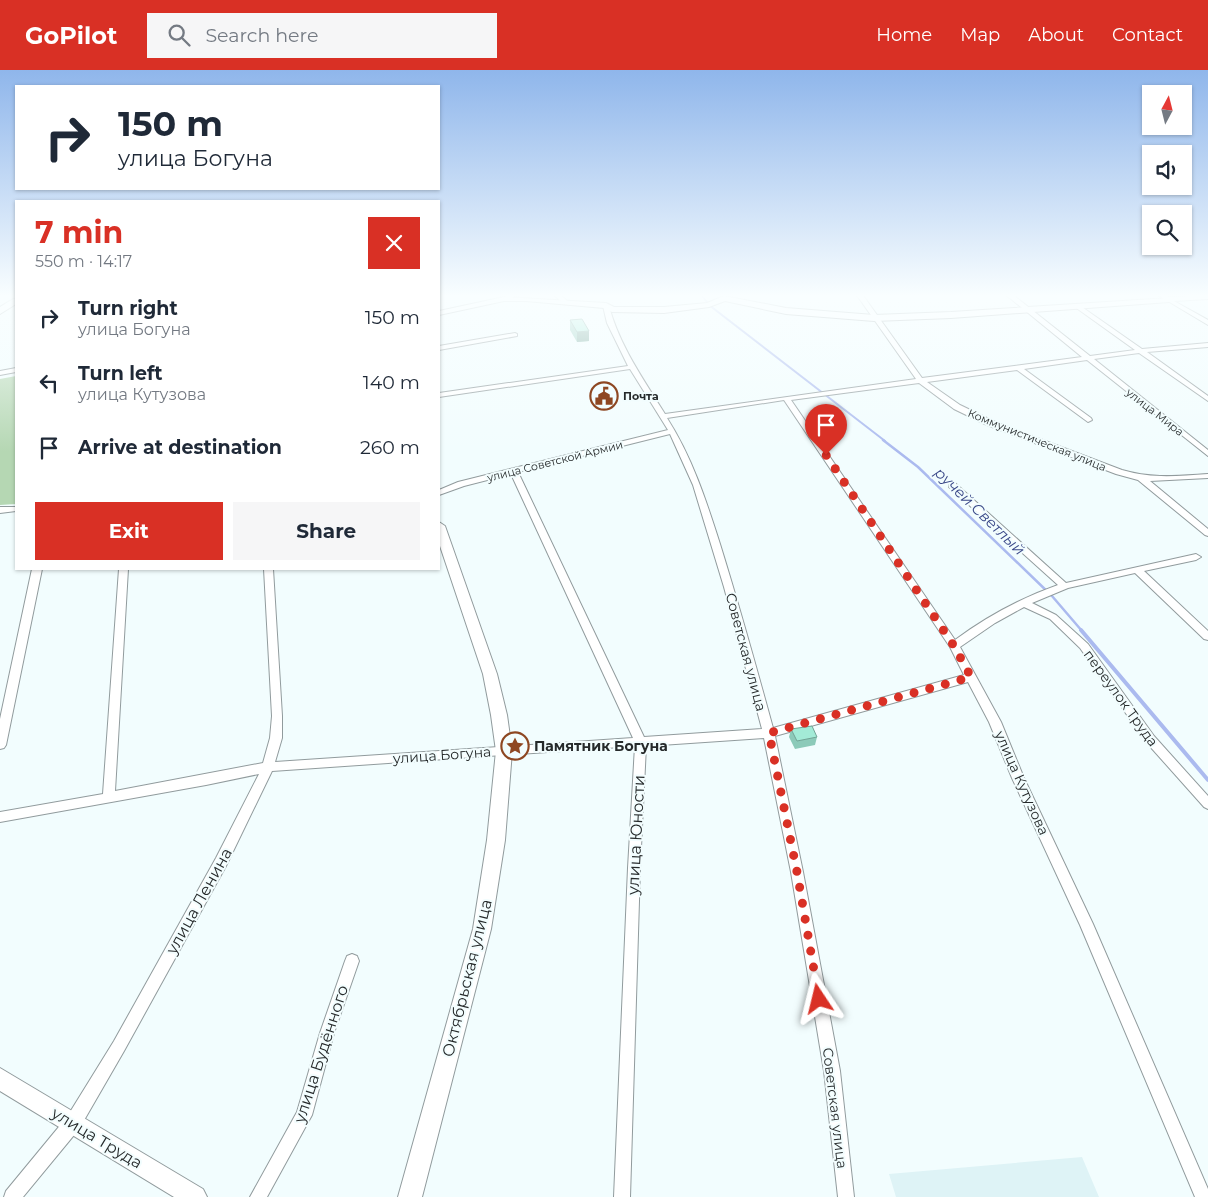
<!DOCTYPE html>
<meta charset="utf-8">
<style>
:root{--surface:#fff;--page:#f6f6f7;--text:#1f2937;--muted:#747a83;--accent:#d93025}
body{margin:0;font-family:Montserrat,sans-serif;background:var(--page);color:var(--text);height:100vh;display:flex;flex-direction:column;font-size:19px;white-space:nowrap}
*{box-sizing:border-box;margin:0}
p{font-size:16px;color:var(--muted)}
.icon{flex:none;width:28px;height:28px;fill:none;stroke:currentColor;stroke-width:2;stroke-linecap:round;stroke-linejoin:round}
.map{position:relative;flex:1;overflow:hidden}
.panel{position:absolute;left:15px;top:130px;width:425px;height:370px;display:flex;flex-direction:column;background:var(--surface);border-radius:0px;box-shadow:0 1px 4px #0004}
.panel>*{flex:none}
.top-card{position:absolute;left:15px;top:15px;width:425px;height:105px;border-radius:0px;box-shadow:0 1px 4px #0004;background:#fff;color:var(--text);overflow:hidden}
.needle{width:32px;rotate:7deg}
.controls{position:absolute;left:1142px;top:15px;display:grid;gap:10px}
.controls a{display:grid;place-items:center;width:50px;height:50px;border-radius:0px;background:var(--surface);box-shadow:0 1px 4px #0004;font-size:25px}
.pin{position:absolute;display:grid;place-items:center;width:42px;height:42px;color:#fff;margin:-51px -21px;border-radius:50% 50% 50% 0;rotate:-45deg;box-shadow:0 0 5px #0007}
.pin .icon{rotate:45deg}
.me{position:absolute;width:55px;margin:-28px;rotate:350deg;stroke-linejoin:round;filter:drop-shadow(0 0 4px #0008)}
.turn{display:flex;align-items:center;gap:18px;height:105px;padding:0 20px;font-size:22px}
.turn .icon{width:65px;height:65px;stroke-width:2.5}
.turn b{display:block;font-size:35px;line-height:42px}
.round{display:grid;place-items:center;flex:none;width:52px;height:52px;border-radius:0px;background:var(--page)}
.summary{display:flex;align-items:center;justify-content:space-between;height:85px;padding:0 20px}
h1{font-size:30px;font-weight:700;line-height:38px;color:var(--accent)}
.cta{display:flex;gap:10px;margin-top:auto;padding:10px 20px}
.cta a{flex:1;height:58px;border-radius:0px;background:var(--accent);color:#fff;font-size:20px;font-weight:700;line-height:58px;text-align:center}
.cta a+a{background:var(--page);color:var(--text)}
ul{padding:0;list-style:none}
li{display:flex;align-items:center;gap:15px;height:65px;padding:0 20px}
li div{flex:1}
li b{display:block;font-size:19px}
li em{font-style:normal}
header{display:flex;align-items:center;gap:30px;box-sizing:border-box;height:70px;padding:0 25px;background:var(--accent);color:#fff}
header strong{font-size:24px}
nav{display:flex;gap:28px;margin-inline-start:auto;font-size:18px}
.search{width:350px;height:45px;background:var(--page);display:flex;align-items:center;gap:12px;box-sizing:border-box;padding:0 18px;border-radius:0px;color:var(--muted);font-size:19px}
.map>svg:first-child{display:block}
.built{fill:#def3f6}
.green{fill:#b5d7b3}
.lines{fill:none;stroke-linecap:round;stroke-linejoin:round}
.stream-far2{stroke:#abbaef;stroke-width:2}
.stream-far1{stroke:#abbaef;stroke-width:2.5}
.stream{stroke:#abbaef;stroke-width:4}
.street-casing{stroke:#919b9d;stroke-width:2}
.secondary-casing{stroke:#919b9d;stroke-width:2}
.street{fill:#fff;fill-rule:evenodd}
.secondary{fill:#fff;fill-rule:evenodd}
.wall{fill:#8ccab9}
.shaded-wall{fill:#72a496}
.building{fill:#a3ebd7;stroke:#72a496}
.route{stroke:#d93025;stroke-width:9;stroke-dasharray:0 16.2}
.labels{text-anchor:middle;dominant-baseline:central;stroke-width:4;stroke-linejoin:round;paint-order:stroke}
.far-poi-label{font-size:11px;font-weight:bold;fill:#262a2b;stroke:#f2fdfe;text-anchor:start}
.far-street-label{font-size:11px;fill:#262a2b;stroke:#f2fdfe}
.street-label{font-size:14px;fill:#262a2b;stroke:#f2fdfe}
.poi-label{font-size:14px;font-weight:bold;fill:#262a2b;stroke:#f2fdfe;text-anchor:start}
.water-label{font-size:15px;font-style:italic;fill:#3a4888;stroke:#f2fdfe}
.near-street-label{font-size:16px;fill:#262a2b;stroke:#f2fdfe}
</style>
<header>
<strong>GoPilot</strong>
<div class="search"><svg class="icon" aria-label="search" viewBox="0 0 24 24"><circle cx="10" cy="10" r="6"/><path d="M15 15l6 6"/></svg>Search here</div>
<nav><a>Home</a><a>Map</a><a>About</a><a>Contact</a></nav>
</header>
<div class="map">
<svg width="1208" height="1127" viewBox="0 0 1208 1127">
<rect width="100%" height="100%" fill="#f2fdfe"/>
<path class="built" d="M1082,1087l17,40h-203l-7,-23z"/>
<path class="green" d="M16,306v128l-16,1v-126z"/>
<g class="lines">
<path class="stream-far2" d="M701,224l8,11 176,136"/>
<path class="stream-far1" d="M883,370l35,27 134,129 30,35"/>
<path class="stream" d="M1081,560l127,150"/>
<g class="street-casing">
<path id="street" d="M511,224h9l-14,6 -5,-1z
M553,224h7l8,8 -5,1z
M856,224h6l60,84 160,-21 -77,-63h7l78,62 45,-6 -60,-43v-2h4l63,44 66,-6v4l-61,5 61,44v5l-69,-48 -45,6 114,91v6l-121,-96 -63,9 67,49 1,2 -4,2 -71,-52 -90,12 33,23 33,16 129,49c31,9 54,6 86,4v4l-58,3 58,48v7l-3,-1 -67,-55 -22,-6 -129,-49 -33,-16 -35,-26 -128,17 164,240c31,-23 66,-42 103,-55l-109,-98v-4h6l111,100 130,-29 5,3 -5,3 -52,11 64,60v9l-4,-1 -69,-66 -67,15 -36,15 24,12 32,29 66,92 54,60v13l-4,-2 -58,-65 -66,-94 -30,-29 -26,-12 -29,16 -35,24 41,75 23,56 69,146 115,265v8h-13l-115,-272 -68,-147 -23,-56 -21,-40 -193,54 28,136 37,199 14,126h-16l-14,-126 -33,-199 -27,-134 -118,8 -6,122 -10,329h-16l14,-329 7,-122 -363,25 -46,95 -102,185 -45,78 -56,68h-19l2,-6 61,-74 47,-76 102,-183 43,-84 -53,11 -206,37v-10l103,-18 16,-225h9l-13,222 148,-28 7,-25 2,-22 -8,-147h9l9,147v22l-7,24 358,-24 -122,-264 -47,12 -25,9v-5l19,-8 210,-52 -38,-61 -191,28v-4l189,-27 -21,-43 -4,-17 3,-2 3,2c10,39 35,74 56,108l251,-35zM784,330l166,247 14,28 -191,53c-17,-62 -34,-123 -53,-184 -14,-44 -28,-87 -53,-126zM670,364l23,51 31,102 38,142 -118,8 -126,-265z
M1156,224h8l5,3 39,-2v4l-34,2 34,19v5z
M515,263l2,1v2l-78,14v-4z
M16,298v4l-16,3v-4z
M0,437h16v4l-16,2z
M32,499h10l-36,176 -2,3 -4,1v-30z
M352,884l5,2 2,5 -25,72 -22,82 -45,82h-17l47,-85 23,-79 25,-72 2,-5z"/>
</g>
<g class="secondary-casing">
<path id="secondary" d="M724,226l62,12 88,7 77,-3 218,-14 4,2 -4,2 -218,16 -77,3 -88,-7 -61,-13 -16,6 -45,6 -52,-1 -8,-4 -78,-7h-22l-65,14v-4l65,-14 102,6 8,4h50l43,-4z
M13,229h3v5l-16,10v-7z
M439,452l6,4 52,148 10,41 5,36 -7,89 -14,89 -69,268h-24l75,-268 14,-89 9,-89 -5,-36 -8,-41 -44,-131z
M0,998l203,121 4,8h-33l-174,-106z"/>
</g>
<use href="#street" class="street"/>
<use href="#secondary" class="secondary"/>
</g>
<path class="wall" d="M570,250l19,21 -12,1 -7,-12z
M594,316l21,13 -13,3 -8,-9z
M791,659l26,8 -2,8 -20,4 -6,-12z"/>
<path class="shaded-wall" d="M589,261v10l-12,1v-10z
M615,322v7l-13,3v-7z"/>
<path class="building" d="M582,249l7,12 -12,1 -7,-12z
M607,313l8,9 -13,3 -8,-9z
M812,656l5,11 -20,4 -6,-12z"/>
<linearGradient id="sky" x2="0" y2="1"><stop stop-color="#8fb6eb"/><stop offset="0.59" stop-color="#f9feff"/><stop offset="1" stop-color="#f9feff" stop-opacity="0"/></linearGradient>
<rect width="1208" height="382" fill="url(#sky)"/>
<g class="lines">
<path class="route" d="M819,929l-22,-127 -28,-139 202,-56 -17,-31 -128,-191"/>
</g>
<defs>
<g id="civic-ring" transform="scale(1.4375)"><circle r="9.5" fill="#f2fdfe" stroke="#8e4722" stroke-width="1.5"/><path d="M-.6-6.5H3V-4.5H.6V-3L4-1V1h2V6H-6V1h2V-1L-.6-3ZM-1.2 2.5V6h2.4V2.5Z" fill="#8e4722"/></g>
<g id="sight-ring" transform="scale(1.4375)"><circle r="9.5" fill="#f2fdfe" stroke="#8e4722" stroke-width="1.5"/><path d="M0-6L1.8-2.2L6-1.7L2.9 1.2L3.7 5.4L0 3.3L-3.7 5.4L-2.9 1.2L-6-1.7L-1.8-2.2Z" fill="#8e4722"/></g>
</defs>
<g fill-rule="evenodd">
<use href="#civic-ring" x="604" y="326"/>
<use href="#sight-ring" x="515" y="676"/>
</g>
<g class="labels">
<g class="far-poi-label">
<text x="623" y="326">Почта</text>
</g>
<g class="far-street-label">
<text transform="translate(1155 342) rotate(38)">улица Мира</text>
<text transform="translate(1037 370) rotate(22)">Коммунистическая улица</text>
<text transform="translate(555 391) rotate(-14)">улица Советской Армии</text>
</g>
<g class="street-label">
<text transform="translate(746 582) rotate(75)">Советская улица</text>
<text transform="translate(1121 628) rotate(54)">переулок Труда</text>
<text transform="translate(442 685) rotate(-4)">улица Богуна</text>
<text transform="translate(1022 713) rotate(66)">улица Кутузова</text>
<text transform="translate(835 1038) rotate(83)">Советская улица</text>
</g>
<g class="poi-label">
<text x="534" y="676">Памятник Богуна</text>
</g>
<g class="water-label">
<text transform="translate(980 441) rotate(44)">ручей Светлый</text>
</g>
<g class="near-street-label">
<text transform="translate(636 765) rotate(-87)">улица Юности</text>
<text transform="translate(199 831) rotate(-61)">улица Ленина</text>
<text transform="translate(467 908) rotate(-76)">Октябрьская улица</text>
<text transform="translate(321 984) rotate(-72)">улица Будённого</text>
<text transform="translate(97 1068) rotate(31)">улица Труда</text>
</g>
</g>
</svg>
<div class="controls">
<a><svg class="needle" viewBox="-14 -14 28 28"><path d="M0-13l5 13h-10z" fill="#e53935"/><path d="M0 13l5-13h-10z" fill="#747a83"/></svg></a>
<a><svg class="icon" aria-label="sound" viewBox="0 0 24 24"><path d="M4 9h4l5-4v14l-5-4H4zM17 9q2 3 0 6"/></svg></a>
<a><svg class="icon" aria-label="search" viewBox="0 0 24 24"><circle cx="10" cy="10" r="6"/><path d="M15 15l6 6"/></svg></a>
</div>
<div class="pin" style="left:826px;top:385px;background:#d93025"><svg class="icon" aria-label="arrive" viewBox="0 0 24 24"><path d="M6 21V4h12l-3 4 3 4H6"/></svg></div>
<svg class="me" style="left:819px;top:929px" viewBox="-20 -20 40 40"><path d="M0-17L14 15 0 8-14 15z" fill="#d93025" stroke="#fff" stroke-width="4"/></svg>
<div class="top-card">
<div class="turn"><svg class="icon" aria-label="right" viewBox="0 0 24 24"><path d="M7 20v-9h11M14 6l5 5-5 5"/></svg><div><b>150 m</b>улица Богуна</div></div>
</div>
<section class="panel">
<div class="summary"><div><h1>7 min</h1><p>550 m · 14:17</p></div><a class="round" style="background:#d93025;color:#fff"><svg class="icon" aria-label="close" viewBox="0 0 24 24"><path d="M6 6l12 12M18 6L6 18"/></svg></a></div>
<ul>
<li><svg class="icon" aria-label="right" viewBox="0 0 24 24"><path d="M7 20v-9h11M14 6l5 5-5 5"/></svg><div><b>Turn right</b><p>улица Богуна</p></div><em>150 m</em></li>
<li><svg class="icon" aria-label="left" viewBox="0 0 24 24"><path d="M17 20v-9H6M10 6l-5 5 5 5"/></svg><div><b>Turn left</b><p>улица Кутузова</p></div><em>140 m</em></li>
<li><svg class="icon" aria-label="arrive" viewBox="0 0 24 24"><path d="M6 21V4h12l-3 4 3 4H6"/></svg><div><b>Arrive at destination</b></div><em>260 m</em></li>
</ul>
<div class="cta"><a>Exit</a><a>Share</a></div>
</section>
</div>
